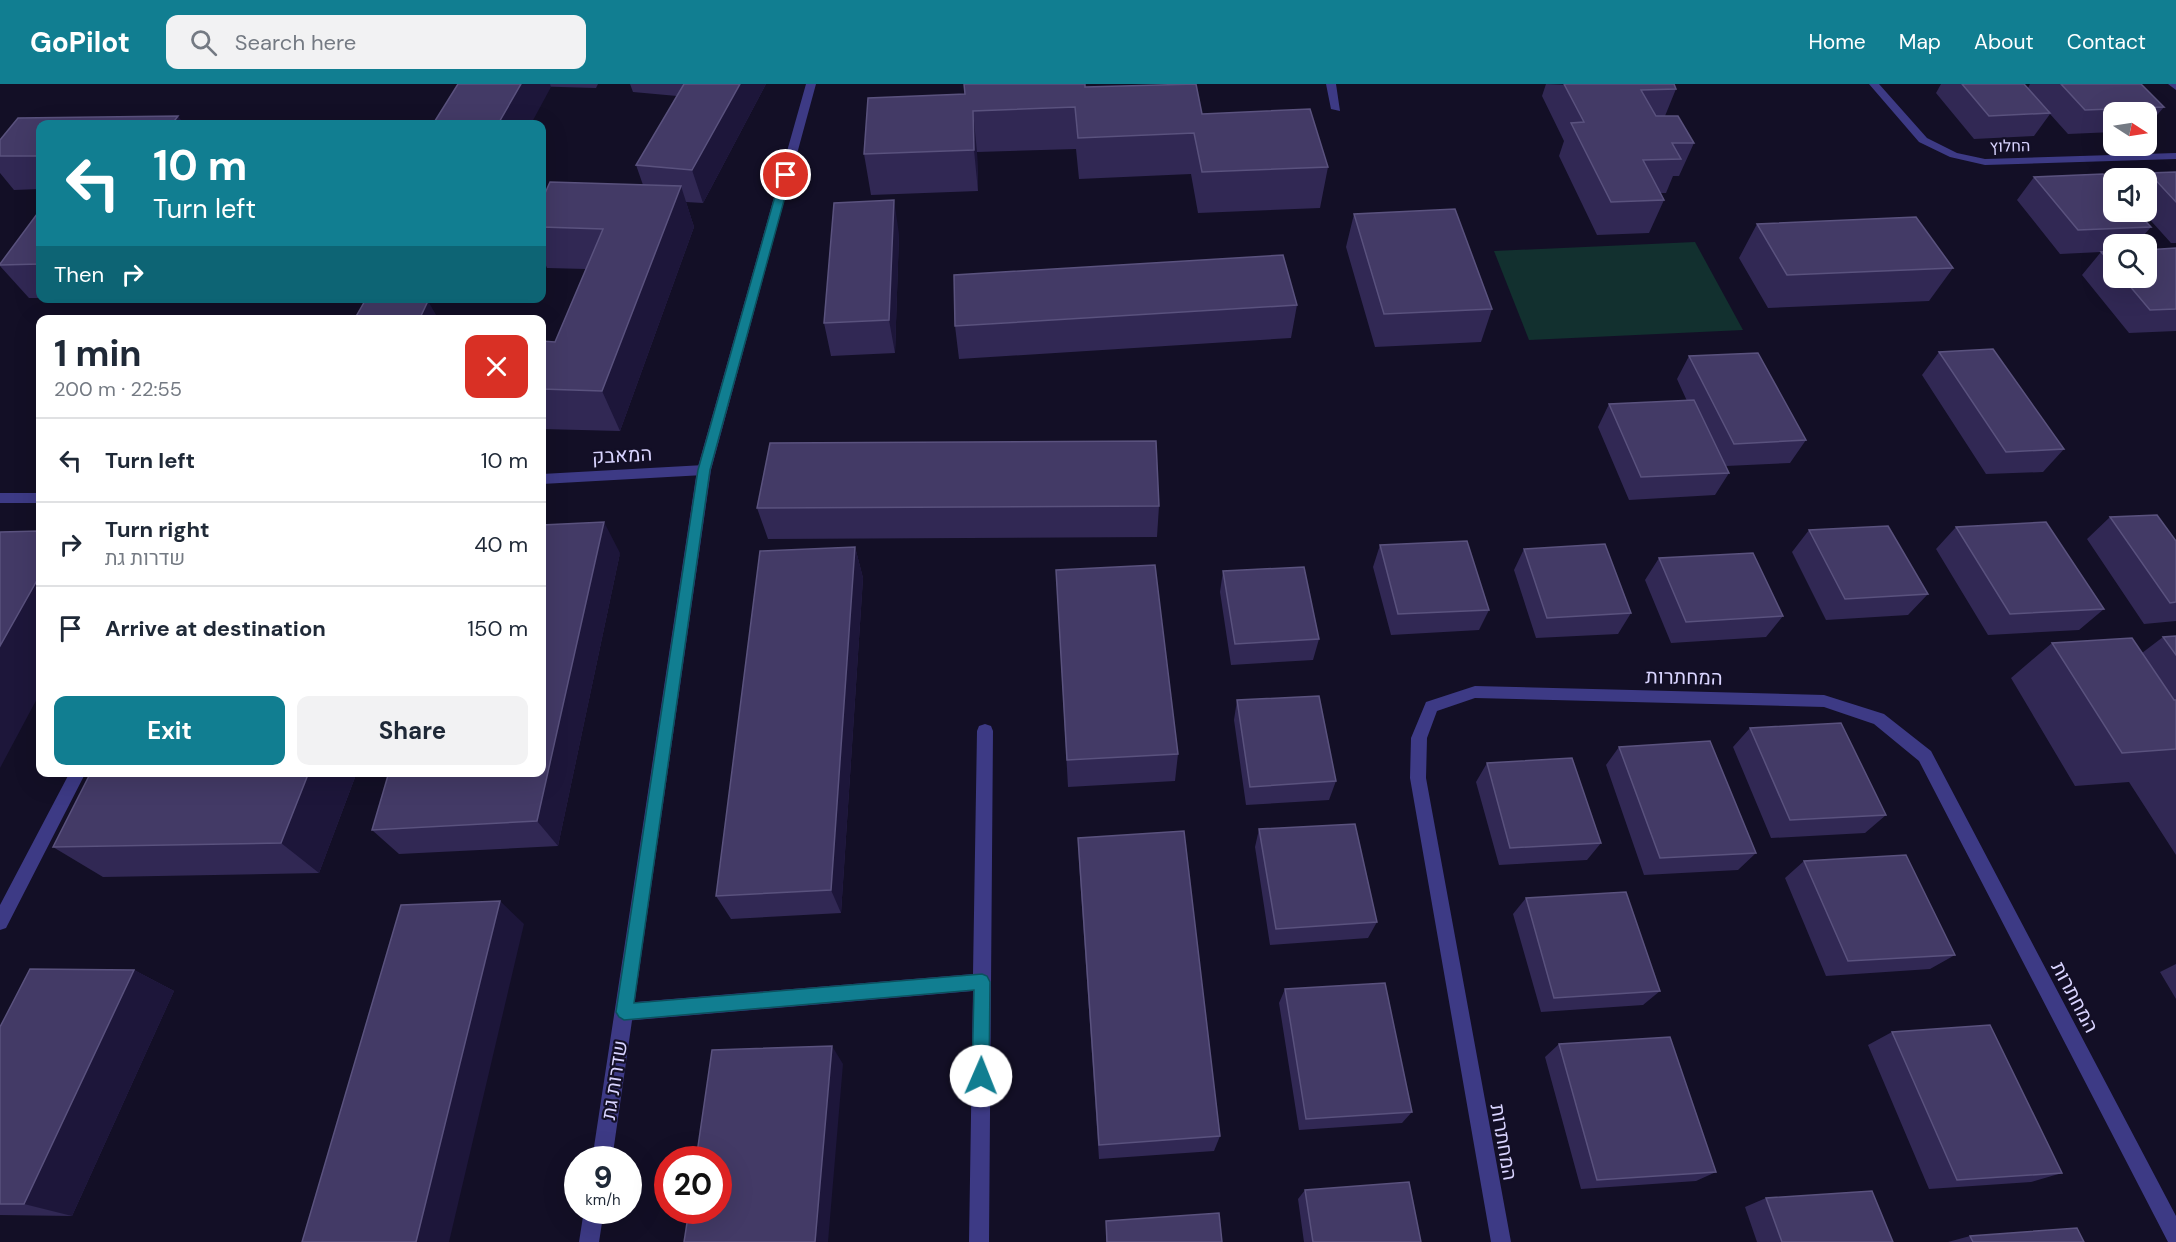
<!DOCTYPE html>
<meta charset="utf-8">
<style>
:root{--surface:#fff;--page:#f2f2f3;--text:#1f2937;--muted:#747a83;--line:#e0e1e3;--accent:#117e91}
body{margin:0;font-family:"DM Sans",Heebo,sans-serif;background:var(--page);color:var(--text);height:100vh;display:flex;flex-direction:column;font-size:22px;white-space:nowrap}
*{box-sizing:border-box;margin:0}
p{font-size:20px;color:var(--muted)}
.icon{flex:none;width:33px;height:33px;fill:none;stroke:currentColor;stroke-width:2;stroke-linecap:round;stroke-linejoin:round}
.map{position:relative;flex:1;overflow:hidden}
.details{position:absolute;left:36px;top:231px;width:510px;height:462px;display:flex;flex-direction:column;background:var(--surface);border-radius:12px;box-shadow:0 6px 24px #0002}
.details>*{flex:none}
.guide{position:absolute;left:36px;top:36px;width:510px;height:183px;border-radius:12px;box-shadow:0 6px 24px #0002;background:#117e91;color:#fff;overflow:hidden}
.needle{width:39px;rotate:102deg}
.tools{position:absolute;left:2103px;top:18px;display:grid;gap:12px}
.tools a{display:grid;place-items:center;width:54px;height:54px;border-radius:12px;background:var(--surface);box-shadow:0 6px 24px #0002;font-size:30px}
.speed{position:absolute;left:564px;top:1062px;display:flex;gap:12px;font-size:30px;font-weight:700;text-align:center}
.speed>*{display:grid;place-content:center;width:78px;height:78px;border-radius:50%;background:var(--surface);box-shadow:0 6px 24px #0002;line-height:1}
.speed small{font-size:15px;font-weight:400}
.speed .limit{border:9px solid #d22;background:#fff;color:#111}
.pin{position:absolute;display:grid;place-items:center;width:51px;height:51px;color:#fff;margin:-26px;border:3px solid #fff;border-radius:50%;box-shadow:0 2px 6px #0007}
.me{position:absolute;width:66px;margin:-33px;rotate:1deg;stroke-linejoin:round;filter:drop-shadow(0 0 4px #0008)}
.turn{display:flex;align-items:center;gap:21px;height:126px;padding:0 18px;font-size:27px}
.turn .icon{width:78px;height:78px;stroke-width:2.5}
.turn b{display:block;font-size:42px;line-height:51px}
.then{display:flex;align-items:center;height:57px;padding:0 18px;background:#0003;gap:12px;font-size:22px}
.round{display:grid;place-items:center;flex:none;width:63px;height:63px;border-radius:12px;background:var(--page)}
.headline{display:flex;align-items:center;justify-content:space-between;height:102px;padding:0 18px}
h1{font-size:36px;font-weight:700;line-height:45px}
.primary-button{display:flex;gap:12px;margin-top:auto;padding:12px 18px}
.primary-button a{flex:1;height:69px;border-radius:12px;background:var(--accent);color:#fff;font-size:24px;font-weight:700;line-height:69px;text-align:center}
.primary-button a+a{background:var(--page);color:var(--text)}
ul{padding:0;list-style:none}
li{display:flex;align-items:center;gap:18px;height:84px;padding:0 18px;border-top:2px solid var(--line)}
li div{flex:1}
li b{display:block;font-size:22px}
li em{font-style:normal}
header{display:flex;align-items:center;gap:36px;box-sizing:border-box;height:84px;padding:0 30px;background:var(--accent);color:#fff}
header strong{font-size:28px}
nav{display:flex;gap:33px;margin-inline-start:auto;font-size:21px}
.search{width:420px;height:54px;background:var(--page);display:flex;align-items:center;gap:15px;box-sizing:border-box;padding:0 21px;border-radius:12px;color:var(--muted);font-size:22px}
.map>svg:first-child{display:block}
.green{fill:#12302f}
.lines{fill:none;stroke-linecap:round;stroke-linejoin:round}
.service{fill:#3d3a85;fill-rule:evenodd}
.minor{fill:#3d3a85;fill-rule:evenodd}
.tertiary{fill:#3d3a85;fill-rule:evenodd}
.wall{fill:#312854}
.shaded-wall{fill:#1d163a}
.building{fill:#433a66;stroke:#5a527e;stroke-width:1.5}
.route{fill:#117e91;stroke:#0b525e;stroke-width:1.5}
.labels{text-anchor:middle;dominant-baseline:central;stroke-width:4.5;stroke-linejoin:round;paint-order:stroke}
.far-street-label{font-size:16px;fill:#d9d4ff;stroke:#130f26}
.street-label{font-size:20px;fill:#d9d4ff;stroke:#130f26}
</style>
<header>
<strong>GoPilot</strong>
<div class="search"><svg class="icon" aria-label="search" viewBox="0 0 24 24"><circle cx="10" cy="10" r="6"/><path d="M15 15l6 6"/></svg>Search here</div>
<nav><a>Home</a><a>Map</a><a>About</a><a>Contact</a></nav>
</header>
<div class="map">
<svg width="2176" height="1158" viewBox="0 0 2176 1158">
<rect width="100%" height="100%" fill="#130f26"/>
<path class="green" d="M1695,158l48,88 -214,10 -35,-89z"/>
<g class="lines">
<path class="service" d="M985,640l6,2 2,5 -4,511h-20l4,-251 -349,30 -6,-3 -3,-6 3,-6 6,-3 349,-29 4,-243 2,-5z"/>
<path class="minor" d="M1326,0h10l4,27 -9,-2z
M1869,0h10l48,54 30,15 28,6 191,-6v6l-191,6 -35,-8 -31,-15z
M2168,0h8v6z
M704,381l7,5 -7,5 -162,9v-10z
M0,409h40v10h-40z
M1475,602l349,9 60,19 47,37 245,465v26h-8l-249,-481 -45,-37 -50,-17 -349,-9 -38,13 -10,27 -1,40 85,464h-20l-81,-464 1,-40 15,-36z
M70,688h16l-80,156 -6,2v-25z"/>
<path class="tertiary" d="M806,0h10l-105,386 -99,690h-20l105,-690z
M584,1126h20l-5,32h-20z"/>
</g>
<path class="wall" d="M458,0h140l-2,4z
M630,0h136l-63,119 -17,-1 8,25 -74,204 -78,-2v-88l13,1 31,-73 -39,-1 -5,-12v-56l101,-15 -7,-20 41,-69 -44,-4z
M1546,0l130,5 -11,27 29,27 -15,33h-6l-7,17h-6l4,7 -15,33 -52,2 -38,-79 5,-15 -22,-45z
M1941,0h83l4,4 2,-4h111l23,23 -18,21v-16h-32v20l-46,2 -18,-20 -16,22 -60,3 -38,-46z
M1085,3l117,27 126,53 -8,41 -122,5 -7,-39 -112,5 -3,-30 -99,3 1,39 -107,4 -7,-41 101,-60z
M40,40v65l-26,1 -14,-17v-33z
M2176,88v71h-5l-28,-31h3v-34h-2l5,-5z
M2034,93l117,50 -15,17h-22v34h32l30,-30v83l-47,2 -47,-58 19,-23 -41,2 -43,-54z
M1354,130l138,95 -11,33 -106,5 -29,-100z
M1757,140l196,44 -24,33 -161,7 -29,-50z
M899,150l-4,119 -64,3 -7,-33z
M40,180v34h-11l-29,-32v-1z
M1297,221l-6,33 -332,21 -4,-33z
M1939,268l125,97 -21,23 -57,2 -64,-99z
M1689,272l117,84 -16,23 -64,3 3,7 -14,22 -86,5 -31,-73 11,-23 78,-3 -10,-22z
M1159,422l-2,31 -389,2 -11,-31z
M2110,433l66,24v80l-32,3 -57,-85z
M1956,443l148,82 -25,21 -91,5 -52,-86z
M1809,446l119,64 -20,21 -82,5 -34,-68z
M1380,461l109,65 -10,20 -88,5 -18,-68z
M855,463l8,31 -22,335 -110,6 -15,-23z
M1524,465l107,64 -13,21 -82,4 -22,-68z
M620,469l-62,293 -159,8 -27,-24 170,-58z
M1659,474l124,58 -17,21 -95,6 -26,-63z
M1056,486l122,184 -3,27 -107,6z
M1223,487l96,68 -6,21 -82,5 -11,-73z
M2176,552v219l-47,-73 -54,4 -64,-108 41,-35 90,10 21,-16z
M1237,616l99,81 -7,19 -83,5 -12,-85z
M1750,644l136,87 -21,18 -94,5 -38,-91z
M1619,663l137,106 -18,17 -94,5 -38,-110z
M1487,679l114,80 -14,17 -88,5 -23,-83z
M91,688h266l-38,101 -216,4 -50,-30z
M1259,745l118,93 -9,16 -98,7 -15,-98z
M1078,754l142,298 -6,15 -115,8 -20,-297z
M1804,777l151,94 -25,14 -104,7 -41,-98z
M1526,814l134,93 -17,14 -102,7 -28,-98z
M2176,880v35l-16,-27z
M134,886l40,21 -102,225 -72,-1v-188z
M1285,905l127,123 -10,11 -103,7 -20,-127z
M1892,948l170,141 -31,9 -102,7 -61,-144z
M1559,960l157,128 -20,9 -115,8 -36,-132z
M1305,1106l116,52h-117l-6,-43z
M1766,1114l127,44h-136l-12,-35z
M1106,1137l116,21h-116z
M1970,1152l114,6h-136z"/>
<path class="shaded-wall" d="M521,0h29l1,3 -20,37h-33z
M740,0h26l-63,119 -11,-33z
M973,27l4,41 1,39 -4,-41z
M178,32l6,8h-12z
M681,102l13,41 -74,204 -18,-40z
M894,116l5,34 -4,119 -6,-33z
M428,217l11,19h-20z
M604,438l16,31 -62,293 -21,-25z
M855,463l8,31 -22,335 -10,-23z
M40,491v118l-40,75v-122z
M309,688h48l-38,101 -38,-30z
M500,817l24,23 -75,318h-33z
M134,886l40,21 -102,225 -48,-12z
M832,962l11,18 -15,178h-13z"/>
<path class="building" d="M458,0h63l-23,40h-65z
M684,0h56l-48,86 -56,-5z
M964,0h121v3l111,-3 6,30 108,-5 18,58 -126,5 -8,-39 -116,5 -3,-31 -102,4 1,39 -110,4 4,-56 97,-4z
M1564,0h110l2,5 -35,1 15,26h22l16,27h-22l9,16 -38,1 21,40 -53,2 -40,-79 13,-1z
M1962,0h62l26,29 -61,3z
M2061,0h80l23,23 -79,3z
M178,32l-6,8h-132v32h-40v-16l18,-22z
M2176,88v30l-27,-29z
M2103,90l11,11v27h23l14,15 -73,3 -44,-53z
M550,98l131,4 -79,205 -60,-2v-48l13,1 48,-113 -61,-2v-27z
M894,116l-5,120 -65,3 10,-120z
M1455,125l37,100 -108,5 -30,-100z
M40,126v54l-40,1v-1z
M1916,133l37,51 -166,7 -30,-51z
M2176,164v61l-26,1 -27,-32h23v-28z
M2114,167v15l-13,-14z
M1283,171l14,50 -342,21 -1,-51z
M366,215l62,2 -9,19h-65z
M1993,265l71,100 -58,3 -67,-100z
M1758,269l48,87 -72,4 -45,-88z
M1694,316l35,73 -88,4 -32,-73z
M1156,357l3,65 -402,2 13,-65z
M2157,431l19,26v61l-6,1 -60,-86z
M604,438l-67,299 -165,9 17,-58h153v-247z
M2046,438l58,87 -94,5 -54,-87z
M1888,442l40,68 -83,5 -36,-69z
M40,447v44l-40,71v-114z
M1467,457l22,69 -91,4 -18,-69z
M1605,460l26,69 -84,5 -23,-69z
M855,463l-24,343 -115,6 44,-345z
M1753,469l30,63 -97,6 -27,-64z
M1155,481l23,189 -111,6 -11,-190z
M1304,483l15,72 -84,5 -12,-73z
M2176,552v19l-13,-18z
M2132,554l42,62h2v49l-54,4 -70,-110z
M1319,612l17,85 -86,6 -13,-87z
M1841,639l45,92 -96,5 -40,-92z
M1710,657l46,112 -96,5 -41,-111z
M1572,674l29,85 -91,5 -23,-85z
M91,688h218l-28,71 -228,4z
M1355,740l22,98 -101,7 -17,-100z
M1184,747l36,305 -121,9 -21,-307z
M1906,771l49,100 -107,6 -44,-100z
M1626,808l34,99 -106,7 -28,-100z
M500,817l-84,341h-114l99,-337z
M30,885l104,1 -110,234h-24v-177z
M1385,899l27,129 -106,7 -21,-130z
M1990,941l72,148 -105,7 -65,-148z
M1670,953l46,135 -119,8 -38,-136z
M832,962l-17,196h-131l5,-32h29v-50h-22l16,-110z
M1409,1098l12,60h-108l-8,-52z
M1872,1107l21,51h-111l-16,-44z
M1219,1129l3,29h-115l-1,-21z
M2077,1144l7,14h-111l-3,-6z"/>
<path class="route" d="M786,88l5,3 -81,295 -76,533 348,-29 5,2 3,6 -1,94 -2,6 -6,3 -6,-3 -3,-6 2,-86 -350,30 -5,-3 -3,-5 82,-542 83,-295z"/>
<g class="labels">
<g class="far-street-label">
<text transform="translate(2010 62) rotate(-1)">החלוץ</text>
</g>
<g class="street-label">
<text transform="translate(622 371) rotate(-3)">המאבק</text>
<text transform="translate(1684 593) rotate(1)">המחתרות</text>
<text transform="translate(2075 913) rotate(62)">המחתרות</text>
<text transform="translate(614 996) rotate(-81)">שדרות גת</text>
<text transform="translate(1504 1058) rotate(80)">המחתרות</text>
</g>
</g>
</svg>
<div class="tools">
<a><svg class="needle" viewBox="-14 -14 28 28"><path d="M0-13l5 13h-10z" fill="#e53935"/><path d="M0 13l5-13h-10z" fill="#747a83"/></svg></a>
<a><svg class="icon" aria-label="sound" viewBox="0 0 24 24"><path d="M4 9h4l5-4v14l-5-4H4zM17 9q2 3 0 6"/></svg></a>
<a><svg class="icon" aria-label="search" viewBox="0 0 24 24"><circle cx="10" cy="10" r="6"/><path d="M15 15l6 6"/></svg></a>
</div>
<div class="speed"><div>9<small>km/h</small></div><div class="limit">20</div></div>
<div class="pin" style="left:786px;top:91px;background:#d93025"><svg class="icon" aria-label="arrive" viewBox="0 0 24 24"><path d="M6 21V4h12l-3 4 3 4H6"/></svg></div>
<svg class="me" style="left:981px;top:992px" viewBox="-20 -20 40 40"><circle r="19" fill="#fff"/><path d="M0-13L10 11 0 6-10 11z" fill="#117e91"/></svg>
<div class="guide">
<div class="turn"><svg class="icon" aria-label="left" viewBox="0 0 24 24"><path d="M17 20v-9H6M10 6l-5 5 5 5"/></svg><div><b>10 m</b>Turn left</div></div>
<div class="then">Then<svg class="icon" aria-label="right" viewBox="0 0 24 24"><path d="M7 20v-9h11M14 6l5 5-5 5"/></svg></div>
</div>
<section class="details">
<div class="headline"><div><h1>1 min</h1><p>200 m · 22:55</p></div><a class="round" style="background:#d93025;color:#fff"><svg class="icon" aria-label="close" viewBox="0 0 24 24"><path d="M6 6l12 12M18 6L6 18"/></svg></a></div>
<ul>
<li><svg class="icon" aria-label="left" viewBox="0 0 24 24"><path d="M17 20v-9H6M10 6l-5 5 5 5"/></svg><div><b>Turn left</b></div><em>10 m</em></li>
<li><svg class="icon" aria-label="right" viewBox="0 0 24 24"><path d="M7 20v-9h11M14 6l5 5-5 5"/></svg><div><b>Turn right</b><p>שדרות גת</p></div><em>40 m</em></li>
<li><svg class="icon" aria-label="arrive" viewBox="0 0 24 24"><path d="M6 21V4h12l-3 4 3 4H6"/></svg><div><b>Arrive at destination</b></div><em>150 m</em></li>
</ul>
<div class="primary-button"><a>Exit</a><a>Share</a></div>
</section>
</div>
